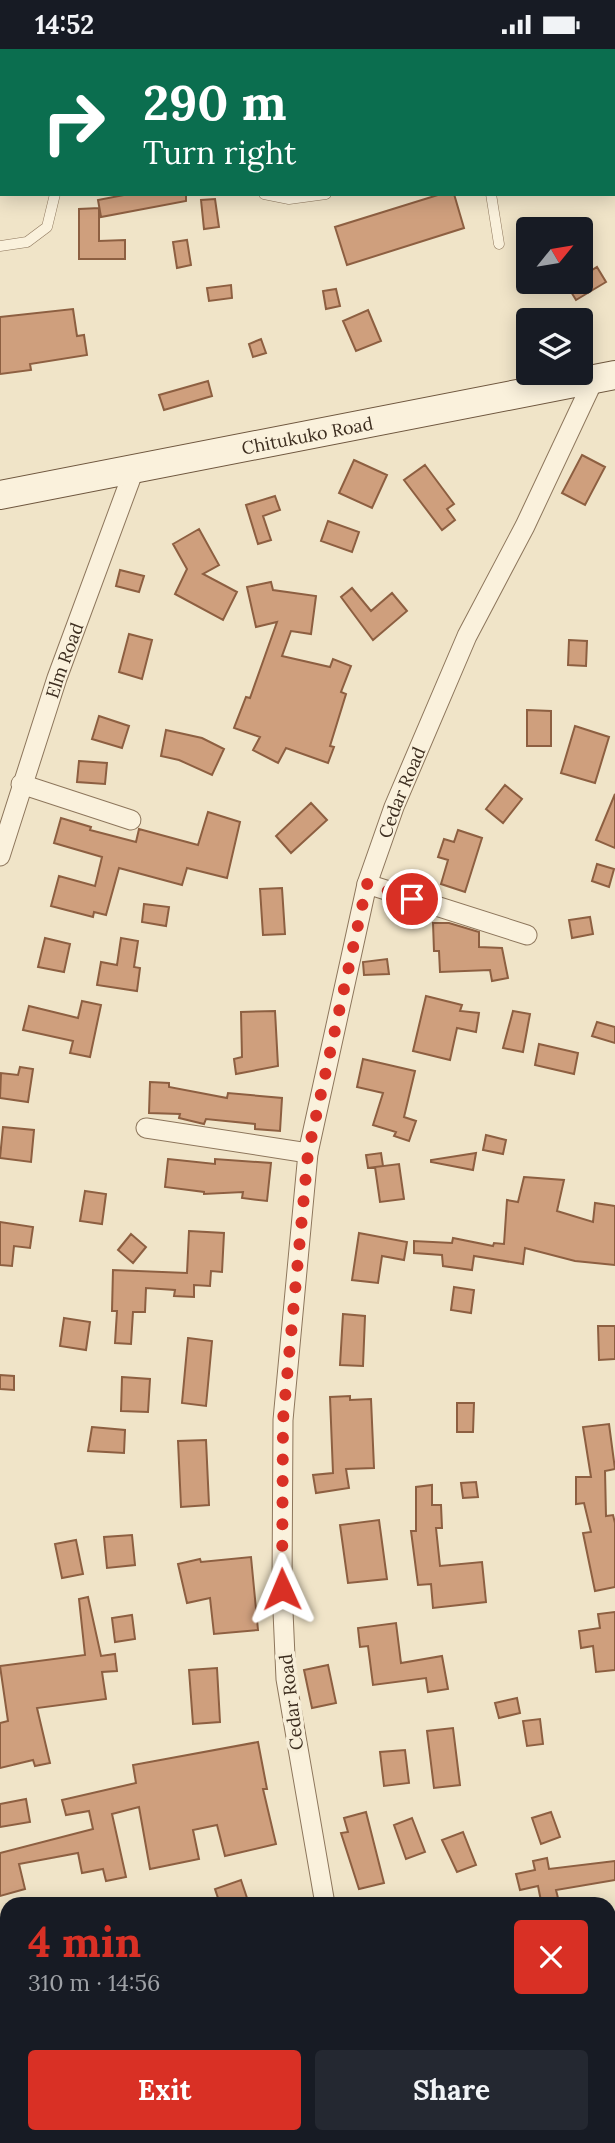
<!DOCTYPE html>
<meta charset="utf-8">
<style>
:root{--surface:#171b24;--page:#242831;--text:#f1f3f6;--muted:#9ea1a6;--accent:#d93025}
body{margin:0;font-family:Lora,serif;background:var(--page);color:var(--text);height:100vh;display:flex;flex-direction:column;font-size:26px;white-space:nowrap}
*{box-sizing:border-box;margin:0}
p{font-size:23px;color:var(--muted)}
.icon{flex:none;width:38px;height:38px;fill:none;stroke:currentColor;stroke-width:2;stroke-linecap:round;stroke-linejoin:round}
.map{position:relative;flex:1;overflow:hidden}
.sheet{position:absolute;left:0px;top:1848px;width:616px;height:247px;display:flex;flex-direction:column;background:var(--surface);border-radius:21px 21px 0 0;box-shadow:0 4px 18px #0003}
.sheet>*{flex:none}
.top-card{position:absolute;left:0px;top:0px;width:616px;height:147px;box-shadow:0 4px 18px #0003;background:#0b6e4f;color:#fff;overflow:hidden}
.needle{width:46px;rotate:60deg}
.controls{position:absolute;left:516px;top:168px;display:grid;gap:14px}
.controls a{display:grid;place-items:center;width:77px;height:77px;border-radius:7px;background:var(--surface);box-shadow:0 4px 18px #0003;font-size:35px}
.pin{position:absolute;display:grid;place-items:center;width:60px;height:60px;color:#fff;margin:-30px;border:4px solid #fff;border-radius:50%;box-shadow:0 2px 7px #0007}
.me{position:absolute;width:77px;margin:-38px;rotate:359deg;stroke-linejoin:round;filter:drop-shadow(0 0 5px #0008)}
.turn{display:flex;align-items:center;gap:24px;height:147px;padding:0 28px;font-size:32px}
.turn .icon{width:91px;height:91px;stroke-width:2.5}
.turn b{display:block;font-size:49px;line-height:60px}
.round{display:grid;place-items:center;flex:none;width:74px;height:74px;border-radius:7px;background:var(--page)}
.head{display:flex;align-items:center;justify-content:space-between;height:119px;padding:0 28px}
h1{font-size:42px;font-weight:700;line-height:52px;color:var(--accent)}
.cta{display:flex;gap:14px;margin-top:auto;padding:14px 28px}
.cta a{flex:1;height:80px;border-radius:7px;background:var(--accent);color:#fff;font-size:28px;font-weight:700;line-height:80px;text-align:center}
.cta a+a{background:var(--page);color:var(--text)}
.status{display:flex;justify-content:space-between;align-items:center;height:49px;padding:0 35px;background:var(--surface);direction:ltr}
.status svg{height:19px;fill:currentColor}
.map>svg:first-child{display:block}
.building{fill:#cf9f7d;stroke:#8d5f41;stroke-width:2}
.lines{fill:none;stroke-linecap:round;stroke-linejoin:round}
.lane-casing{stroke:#8d765c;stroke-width:11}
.street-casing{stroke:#8d765c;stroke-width:21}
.secondary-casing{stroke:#6f573f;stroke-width:30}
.lane{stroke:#faf1dc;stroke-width:10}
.street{stroke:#faf1dc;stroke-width:19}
.secondary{stroke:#faf1dc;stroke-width:28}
.route{stroke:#d93025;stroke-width:12;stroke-dasharray:0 21.6}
.labels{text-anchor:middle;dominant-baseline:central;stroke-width:7;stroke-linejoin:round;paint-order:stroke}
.street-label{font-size:18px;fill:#3d2e20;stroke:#f7eed8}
</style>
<div class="status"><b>14:52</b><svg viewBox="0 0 49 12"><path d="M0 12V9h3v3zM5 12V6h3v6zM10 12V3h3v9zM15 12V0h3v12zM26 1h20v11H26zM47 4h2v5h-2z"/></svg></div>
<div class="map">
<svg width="615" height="2094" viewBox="0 0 615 2094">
<rect width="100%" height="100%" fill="#f0e4c8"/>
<path class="building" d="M129,145h57v7l-85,16 -3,-17z
M441,145h13l10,34 -117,37 -12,-38z
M215,150l4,28 -15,2 -3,-29z
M99,159v33l26,-1v19h-46v-50z
M187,191l4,25 -14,3 -4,-26z
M597,218l9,15 -30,18 -11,-18h16v-5z
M231,236l1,13 -23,3 -2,-13z
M336,240l4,17 -14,3 -3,-18z
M73,260l4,27 7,-1 3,20 -57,9 1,6 -31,4v-57z
M368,261l13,31 -25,10 -13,-30z
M261,290l5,14 -13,4 -4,-13z
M208,332l4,15 -48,14 -5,-15z
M582,406l23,12 -20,38 -23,-12z
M354,411l33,15 -15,33 -33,-15z
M425,416l29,39 -7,5 8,11 -13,10 -38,-50z
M275,447l5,14 -17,6 8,24 -13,4 -12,-39z
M328,472l31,11 -7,20 -31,-11z
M199,480l20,36 -16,9 34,18 -14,28 -48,-26 12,-25 -14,-25z
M120,521l24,6 -5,16 -23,-6z
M271,533l2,8 43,6 -5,38 -20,-3 -9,25 48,11 3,-8 18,7 -10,26 5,2 -16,52 4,1 -6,16 -42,-15 -8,15 -25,-13 7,-13 -26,-9 12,-31 4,1 27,-76 -21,5 -9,-40z
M352,539l19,23 21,-18 15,18 -34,29 -32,-43z
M129,585l23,6 -10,39 -23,-7z
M569,591l18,1 -1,25 -18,-1z
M527,661l24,1v35h-24z
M99,667l30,10 -7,22 -30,-9z
M575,677l34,11 -14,46 -34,-10z
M166,681l36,8 22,11 -12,26 -33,-15 -18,-4z
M79,712l28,2 -2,21 -28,-2z
M505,736l17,14 -19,24 -17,-14z
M615,745v54l-19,-8z
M311,754l16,17 -36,33 -15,-17z
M208,763l32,10 -13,56 -40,-10 -5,17 -63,-17 -13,47 -12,-3 -1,5 -42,-11 8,-30 36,10 7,-29 -48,-14 7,-25 30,9 -1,3 46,12 3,-13 59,16z
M458,781l24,8 -17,54 -24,-8 7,-24 -10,-3 6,-18 10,3z
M597,815l17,5 -5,18 -17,-6z
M282,839l3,46 -22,1 -3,-46z
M144,855l25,3 -3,19 -24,-4z
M590,868l3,17 -21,4 -3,-18z
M433,874h16l30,9v15l23,1 6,30 -16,3 -2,-11 -50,2 -1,-21h-5z
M45,889l25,6 -6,28 -26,-5z
M121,889l17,3 -4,26 6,1 -3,23 -40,-6 4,-23 16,3z
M387,910l2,15 -25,1 -1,-13z
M426,947l36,9 -2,6 19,2 -3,19 -19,-4 -7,32 -37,-9z
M82,952l19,4 -11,52 -20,-4 3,-12 -50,-11 6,-24 49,12z
M275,962l3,55 -42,8 -2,-15 8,-2 -1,-45z
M513,962l17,3 -7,38 -20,-4z
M597,973l18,5v16l-23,-7z
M539,995l39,9 -4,21 -39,-9z
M363,1010l52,12 -11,46 12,4 -7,20 -15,-5 2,-4 -23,-7 10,-32 -26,-6z
M20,1018l13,2 -5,33 -28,-4 1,-25 17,2z
M150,1033l19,1v4l58,11 1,-5 54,5 -2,33 -25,-2v-5l-49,-5 -2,5 -25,-6 1,-4 -31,-1z
M3,1078l31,3 -3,32 -31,-4z
M486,1086l20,5 -3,14 -20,-4z
M381,1104l2,13 -15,2 -2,-13z
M476,1104l-3,17 -42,-8v-2z
M168,1110l47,5v-5l56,4 -4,38 -25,-3 1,-6 -39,2v-2l-39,-5z
M399,1115l5,35 -24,3 -5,-35z
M524,1128l40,3 -7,31 36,11 2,-19 20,3v59l-40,-4 -50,-13 -2,16 -49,-8 -2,14 -29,-4 -1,-11 -28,-2v-12l38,2 1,-5 40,8 1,-3 10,1 3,-44 11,2z
M85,1142l21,3 -4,30 -22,-3z
M0,1173l33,5 -3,21 -16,-2 -2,20 -12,-1z
M189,1182l35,2 -2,39 -11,-1 -1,15 -16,-1v12l-20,-1 1,-6 -29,-2 -1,24h-12l-2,32 -16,-1 2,-32h-5l1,-41 74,3z
M359,1184l48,9 -3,18 -22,-4 -4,27 -26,-3z
M131,1185l15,13 -13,16 -15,-13z
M454,1238l20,3 -3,23 -20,-3z
M343,1265l22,2 -2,50 -23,-1z
M64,1269l26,4 -4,28 -26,-4z
M598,1277h17v33l-16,1z
M188,1289l24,3 -6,65 -24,-3z
M0,1326l14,1v14l-14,-1z
M122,1328l28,2 -2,33 -27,-1z
M350,1347v4l21,-1 3,69 -28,1 3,19 -33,5 -3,-18 20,-2 -3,-76z
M457,1354h17l-1,29h-16z
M609,1375l6,45 -10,2 1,45 7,-1 2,8v64l-20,4 -12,-58 8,-1 -7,-29 -8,1v-27h15l-8,-50z
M92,1378l33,3 -1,23 -36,-2z
M206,1391l3,65 -28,2 -3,-66z
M476,1433l2,15 -15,1 -2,-15z
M432,1436v20h9l1,23h-6l4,38 42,-4 4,40 -53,6 -2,-24 -13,1 -7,-54h5v-44z
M379,1471l8,59 -39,4 -8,-58z
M132,1486l3,30 -28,3 -3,-31z
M76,1491l7,34 -21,4 -7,-34z
M251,1508l7,73 -44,4 -4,-36 -23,5 -9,-39 22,-5 1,3z
M88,1548l13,59 14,-2 2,17 -15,1 4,27 -69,9 13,55 -15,3 -2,-6 -33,8v-45l8,-2 -8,-55 85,-11 -6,-56z
M615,1563v58l-19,2 -3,-26 -12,2 -2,-17 21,-3 -2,-14z
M132,1566l3,24 -20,3 -3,-24z
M396,1574l5,40 41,-7 6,33 -20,3 -2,-14 -53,7 -5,-39 -8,1 -2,-19z
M328,1616l8,38 -24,5 -8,-38z
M217,1619l3,54 -27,2 -4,-54z
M517,1649l3,15 -21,5 -4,-15z
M540,1670l3,25 -16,2 -4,-25z
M453,1679l7,57 -26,3 -7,-57z
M258,1693l9,47h-4l13,55 -51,12 -8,-31 -24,5 6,29 -49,10 -11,-62 -27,7 14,63 -20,4 -3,-12 -21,4 -4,-20 -59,11 6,25 -25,7v-43l93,-24 -4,-18 -23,4 -4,-15 74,-17 -3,-18z
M405,1701l4,33 -25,3 -4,-34z
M26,1750l4,23 -30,5v-23z
M366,1763l18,71 -25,6 -18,-56 7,-1 -4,-14z
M551,1763l9,25 -19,7 -9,-26z
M412,1769l13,34 -19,7 -12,-34z
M463,1783l13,33 -19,7 -15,-32z
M547,1809l2,11 66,-8v19l-59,10 2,8 -17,3 -3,-15 -18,4 -4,-16 19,-4 -2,-9z
M241,1831l8,24h-29l-5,-15z"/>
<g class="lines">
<g class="lane-casing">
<path id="lane" d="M73,0v2
M470,0v2
M614,15h1
M0,56h2
M264,145l25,5 37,-5
M491,145l8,50
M0,197l27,-4 20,-15 8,-33"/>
</g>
<g class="street-casing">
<g id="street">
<path d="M21,735l110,36"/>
<path id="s1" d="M0,807l57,-178 78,-211"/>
<path d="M367,835l160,51"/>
<path d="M146,1079l162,25"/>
<path id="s2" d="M325,1855l-39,-225 -4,-90 1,-169 25,-267 59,-269 27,-77 73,-171 58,-110 69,-147"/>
<path d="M0,2045l7,28"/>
<path d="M11,2088l1,6"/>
<path d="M390,2088l2,6"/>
</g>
</g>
<g class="secondary-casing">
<g id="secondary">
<path id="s3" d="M0,446l615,-120"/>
</g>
</g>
<use href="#lane" class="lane"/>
<use href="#street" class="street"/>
<use href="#secondary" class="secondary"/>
</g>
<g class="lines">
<path class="route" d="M282,1540l1,-169 25,-267 59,-269 45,15"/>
</g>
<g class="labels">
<g class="street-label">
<text stroke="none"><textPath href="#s3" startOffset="313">Chitukuko Road</textPath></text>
<text stroke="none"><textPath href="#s1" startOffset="206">Elm Road</textPath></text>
<text stroke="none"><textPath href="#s2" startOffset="1129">Cedar Road</textPath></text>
<text transform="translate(291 1653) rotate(-97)">Cedar Road</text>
</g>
</g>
</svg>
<div class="controls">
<a><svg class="needle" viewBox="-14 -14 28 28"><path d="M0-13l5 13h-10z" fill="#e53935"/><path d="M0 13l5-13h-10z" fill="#9ea1a6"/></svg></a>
<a><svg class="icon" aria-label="layers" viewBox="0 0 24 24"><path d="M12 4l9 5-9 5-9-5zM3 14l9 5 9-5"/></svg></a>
</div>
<div class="pin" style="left:412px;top:850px;background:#d93025"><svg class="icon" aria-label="arrive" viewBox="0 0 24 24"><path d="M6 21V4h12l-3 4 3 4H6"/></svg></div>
<svg class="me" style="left:282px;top:1540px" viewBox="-20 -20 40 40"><path d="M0-17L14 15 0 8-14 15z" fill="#d93025" stroke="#fff" stroke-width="4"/></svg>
<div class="top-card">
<div class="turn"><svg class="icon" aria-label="right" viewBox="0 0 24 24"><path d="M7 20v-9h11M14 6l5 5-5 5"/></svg><div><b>290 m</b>Turn right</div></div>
</div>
<section class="sheet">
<div class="head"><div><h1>4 min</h1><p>310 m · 14:56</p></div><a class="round" style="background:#d93025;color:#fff"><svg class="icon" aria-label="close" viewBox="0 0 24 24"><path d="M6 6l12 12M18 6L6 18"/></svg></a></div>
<div class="cta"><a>Exit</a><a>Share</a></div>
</section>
</div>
